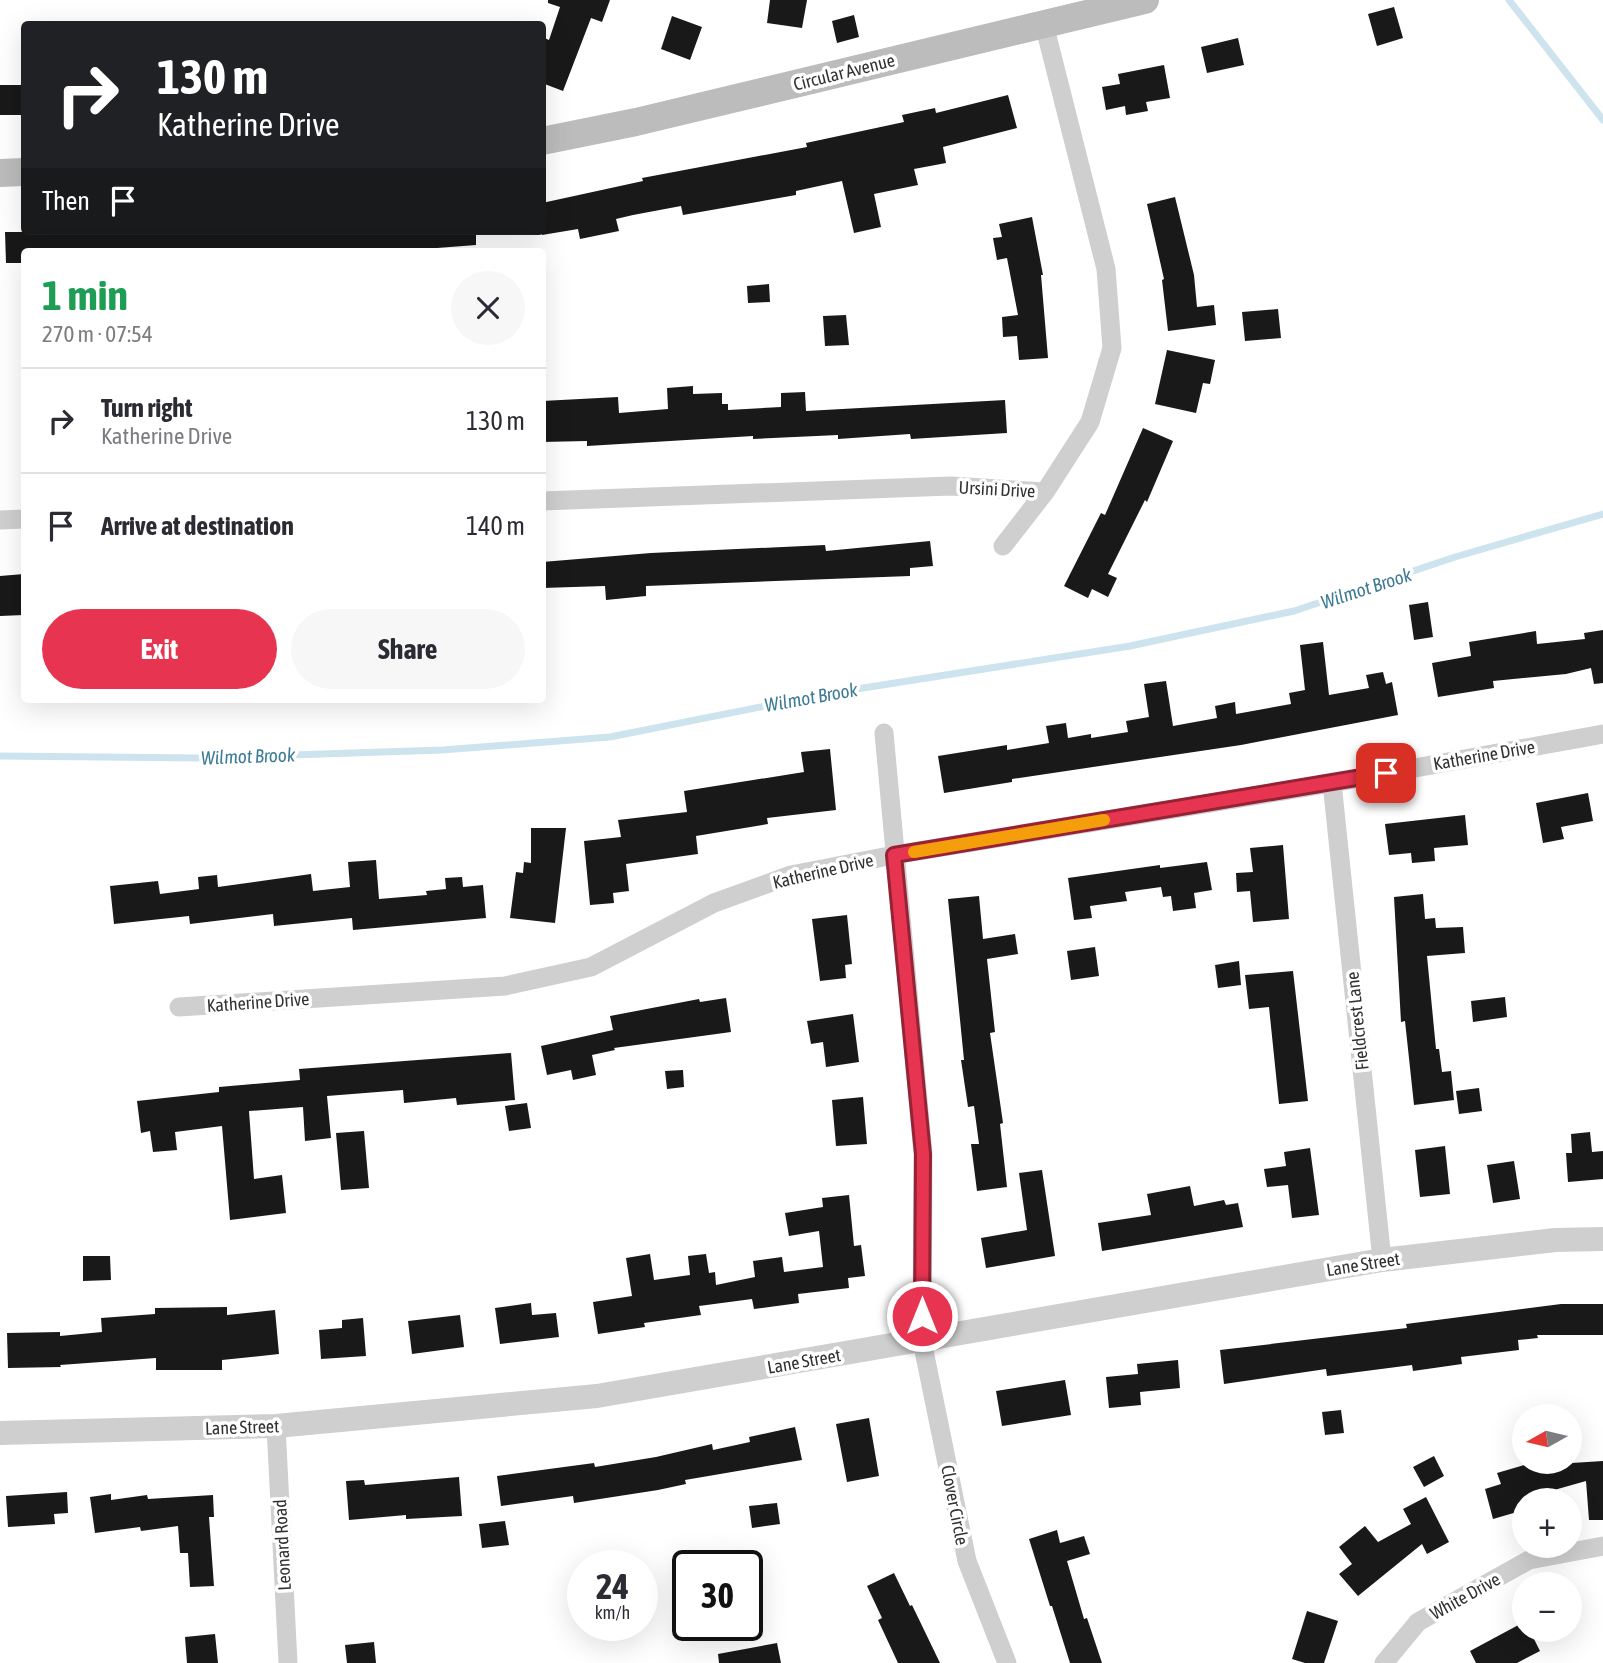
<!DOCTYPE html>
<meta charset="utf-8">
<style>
:root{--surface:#fff;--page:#f7f7f7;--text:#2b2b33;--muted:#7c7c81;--line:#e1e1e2;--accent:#e73551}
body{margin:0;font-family:"Asap Condensed",sans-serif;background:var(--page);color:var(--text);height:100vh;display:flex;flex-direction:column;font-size:26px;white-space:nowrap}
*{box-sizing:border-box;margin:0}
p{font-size:23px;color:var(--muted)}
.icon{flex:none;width:38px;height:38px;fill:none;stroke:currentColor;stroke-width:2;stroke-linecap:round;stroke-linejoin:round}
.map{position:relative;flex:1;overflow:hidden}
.drawer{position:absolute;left:21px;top:248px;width:525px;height:455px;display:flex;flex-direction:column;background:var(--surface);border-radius:7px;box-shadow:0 7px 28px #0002}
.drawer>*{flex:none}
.top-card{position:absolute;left:21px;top:21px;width:525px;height:214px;border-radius:7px;box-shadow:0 7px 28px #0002;background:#202124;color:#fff;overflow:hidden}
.needle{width:46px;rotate:262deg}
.tools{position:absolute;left:1512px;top:1404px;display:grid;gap:14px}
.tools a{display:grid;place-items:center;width:70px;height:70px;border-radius:50%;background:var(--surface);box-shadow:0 7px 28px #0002;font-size:35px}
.speed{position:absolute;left:567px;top:1550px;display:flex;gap:14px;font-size:35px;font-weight:700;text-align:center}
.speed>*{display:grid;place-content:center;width:91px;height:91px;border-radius:50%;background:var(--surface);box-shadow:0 7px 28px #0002;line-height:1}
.speed small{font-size:18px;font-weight:400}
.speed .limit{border:4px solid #111;border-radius:10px;background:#fff;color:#111}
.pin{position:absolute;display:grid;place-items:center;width:60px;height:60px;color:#fff;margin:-30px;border-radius:14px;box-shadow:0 4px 10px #0006}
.me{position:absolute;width:77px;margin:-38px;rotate:0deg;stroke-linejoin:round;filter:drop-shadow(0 0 5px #0008)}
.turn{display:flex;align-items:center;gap:24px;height:147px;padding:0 21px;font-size:32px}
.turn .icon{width:91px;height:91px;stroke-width:2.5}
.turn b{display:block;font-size:49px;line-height:60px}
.then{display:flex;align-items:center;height:66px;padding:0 21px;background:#0003;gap:14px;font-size:26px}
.round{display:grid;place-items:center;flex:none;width:74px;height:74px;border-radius:37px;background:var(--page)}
.headline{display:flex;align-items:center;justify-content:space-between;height:119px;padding:0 21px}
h1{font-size:42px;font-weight:700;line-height:52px;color:#1e9e55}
.button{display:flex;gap:14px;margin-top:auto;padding:14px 21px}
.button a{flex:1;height:80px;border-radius:42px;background:var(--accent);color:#fff;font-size:28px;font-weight:700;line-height:80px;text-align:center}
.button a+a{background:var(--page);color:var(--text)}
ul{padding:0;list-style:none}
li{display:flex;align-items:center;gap:21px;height:105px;padding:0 21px;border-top:2px solid var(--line)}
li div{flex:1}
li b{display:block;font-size:26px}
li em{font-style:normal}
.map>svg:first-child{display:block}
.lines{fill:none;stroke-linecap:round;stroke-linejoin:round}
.stream{stroke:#cde4ee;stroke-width:7}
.building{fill:#191919}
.minor{stroke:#cfcfcf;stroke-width:19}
.tertiary{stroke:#cfcfcf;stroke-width:24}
.secondary{stroke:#bcbcbc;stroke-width:28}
.route-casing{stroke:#962235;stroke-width:18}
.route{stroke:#e73551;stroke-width:12}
.slow{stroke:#f59e0b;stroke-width:12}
.labels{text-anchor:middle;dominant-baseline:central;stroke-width:7;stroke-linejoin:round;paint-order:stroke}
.street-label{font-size:18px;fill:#323232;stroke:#fff}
.water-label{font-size:19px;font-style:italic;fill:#3d7b96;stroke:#fff}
</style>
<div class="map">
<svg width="1603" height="1663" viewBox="0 0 1603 1663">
<rect width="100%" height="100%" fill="#fff"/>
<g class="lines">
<path class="stream" d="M1509,0l94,120
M0,756l200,2 242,-8 168,-13 215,-43 305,-48 164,-35 161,-54 148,-43"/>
</g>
<path class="building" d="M548,0h62l-8,22 -11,-4 -28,73 -21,-8v-46l7,3 11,-33 -12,-4z
M770,0h37l-5,28 -35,-5z
M1394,7l9,31 -26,8 -9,-32z
M854,15l5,22 -22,6 -5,-22z
M672,16l30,11 -12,33 -29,-11z
M1238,38l6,27 -37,8 -6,-26z
M1164,65l6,33 -24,4 2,9 -22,4 -1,-9 -19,4 -4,-23 18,-3 -2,-10z
M0,85h24v30h-24z
M1008,95l9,33 -74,19 3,16 -32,6 4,16 -44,9 7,33 -27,6 -12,-52 -46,10v4l-113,20 -2,-9 -48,9 -17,4 3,12 -39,8 -2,-10 -36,6v-32l101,-22 -1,-3 165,-31 -1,-4 98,-21 -2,-7 33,-7 1,5z
M1175,197l19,78 3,32 17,-2 2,20 -48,6 -6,-51 2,-1 -17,-75z
M1032,217l11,58h-2l7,83 -29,2 -2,-24 -14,1 -1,-20 16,-2 -11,-57 -10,2 -4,-22 9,-1 -3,-13z
M476,231v14l-65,5 -387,2v11h-18l-1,-31z
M769,284l1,18 -22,1 -1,-17z
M1278,309l3,29 -36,3 -3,-29z
M846,315l3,30 -24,1 -2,-30z
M1167,350l48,10 -5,24 -7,-1 -7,30 -41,-9z
M693,386v8l29,-1v11h6v6l53,-3v-14l24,-1 1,19 199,-11 2,33 -96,6 -1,-5 -72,5v-4l-85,4v-3l-166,10v-5l-45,1v-41l76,-4 1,16 49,-4 -1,-21z
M1143,428l30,13 -26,61 -2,-2 -37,74 9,4 -9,19 -16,-8 -4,9 -24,-12 37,-73 4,2z
M930,541l3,25 -23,2v8l-264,10v10l-40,4 -1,-14 -63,2v-26l109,-9 174,-8 1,6z
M24,574v41l-24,1v-40z
M1428,602l5,35 -19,3 -5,-35z
M1603,630v53l-9,1 -3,-16 -25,6 -73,7 1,7 -56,9 -6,-34 39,-7 -2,-14 67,-11 1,13 48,-5 -1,-6z
M1323,642l6,53 40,-7 -3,-13 17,-3 3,12 6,-2 6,33 -157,30 -229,34v3l-68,11 -6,-37 69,-11v5l42,-7 -3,-17 20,-3 2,15 23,-4v4l37,-6 -2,-11 23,-4 -5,-33 22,-3 7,45 44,-8 -2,-12 20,-4 1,12 55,-10 -2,-11 16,-3 -5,-45z
M830,749l6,61 -69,8 1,6 -72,12 2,18 -72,10 3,27 -16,2 1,10 -24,2 -6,-64 37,-4 -3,-17 69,-8 -3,-21 120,-19 -3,-20z
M1588,793l5,28 -32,6 3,12 -21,4 -7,-40z
M1465,815l3,30 -34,3 1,13 -23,2 -1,-10 -22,2 -4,-31z
M531,828h35l-11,95 -45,-5 6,-46 7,1 1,-11 7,1z
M1283,845l6,74 -36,3 -3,-31 -13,1 -1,-19 17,-1 -3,-24z
M376,860l3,39 48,-4 -1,-4 20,-2 -1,-11 17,-1 1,10 20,-2 3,33 -133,12 -1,-12 -78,8 -1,-12 -83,10 -1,-8 -75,8 -4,-38 48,-5 2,13 39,-5 -1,-12 19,-2 1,12 93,-13 2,17 37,-4 -2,-25z
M1207,862l5,28 -18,3 2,15 -23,3 -2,-15 -8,1 -2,-10 -36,5 2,9 -37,5 2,12 -18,2 -6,-42 92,-13v3z
M1423,894l2,25 10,-1 1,10 27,-1 2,26 -38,3 9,93h3l3,23 9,-1 3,29 -40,5 -9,-84 -4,1 -7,-125z
M979,896l4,43 32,-5 3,20 -31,5 8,73 -5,1 13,90 -3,1 7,63 -30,4 -6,-47h8l-5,-38 -6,1 -7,-47h3l-16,-161z
M847,915l5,49 -7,1 1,13 -26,3 -8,-62z
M1095,947l4,29 -28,4 -4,-29z
M1239,961l2,24 -23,3 -3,-23z
M1293,971l15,130 -29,3 -10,-97 -20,2 -4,-34z
M1505,997l2,20 -34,5 -2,-21z
M726,998l5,34 -117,16 1,2 -23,5 4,20 -23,5 -2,-10 -24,5 -6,-29 72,-16 -3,-14 89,-17 1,3z
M853,1014l6,48 -33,5 -3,-25 -12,2 -4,-23z
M511,1053l4,47 -58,5 -1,-7 -52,5 -1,-13 -76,6 4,42 -26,3 -2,-34 -54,4 5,68 28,-4 4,38 -56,7 -8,-94 -47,6 2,18 -24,2 -3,-21 -9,2 -4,-32 82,-9v-5l81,-7 -1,-11z
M683,1070l1,17 -17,2 -2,-18z
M1479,1088l3,23 -23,3 -3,-23z
M863,1097l4,47 -31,2 -4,-46z
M527,1103l4,25 -22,3 -4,-25z
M364,1131l5,57 -28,2 -5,-57z
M1590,1132l2,20 11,-1v28l-35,3 -2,-29h6l-1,-19z
M1445,1146l5,48 -30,3 -5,-47z
M1310,1148l9,67 -27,3 -4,-33 -21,2 -3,-18 22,-3 -2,-14z
M1514,1161l6,38 -27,4 -6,-38z
M1042,1170l13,86 -69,12 -5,-30 46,-8 -8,-57z
M1190,1186l4,20 30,-6 2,5 12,-2 5,24 -141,24 -4,-28 53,-8 -4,-21z
M849,1195l5,51 7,-1 4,31 -17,2 1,10 -51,6 1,9 -45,6 -2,-10 -53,7 2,9 -57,8 1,4 -47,7 -5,-32 39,-6 -6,-38 24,-4 4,26 36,-5 -2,-19 18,-2 3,19 6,-1 1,13 39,-8 -2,-16 29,-4 2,15 39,-5 -4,-36 -30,5 -4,-23 38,-6 -1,-9z
M83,1256h27l1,24 -28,1z
M531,1303l1,12 24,-2 3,24 -59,7 -5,-36z
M1561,1304h42v31h-66l1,3 -20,2 1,10 -58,7 1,7 -49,7 -1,-6 -85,11 -1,-7 -102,15 -4,-34 187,-22 -1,-4z
M227,1307v8l48,-5 4,44 -57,6v10h-66v-12l-96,7 1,2 -53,1 -1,-35 53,-1v4l42,-4 -1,-14 54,-4v-6z
M460,1315l4,32 -52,7 -4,-33z
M363,1318l3,38 -45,3 -2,-29 23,-2v-8z
M1178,1360l2,28 -40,4 1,13 -32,3 -3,-31 32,-3 -1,-10z
M1065,1380l6,35 -69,11 -6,-35z
M1341,1410l3,23 -19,2 -3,-23z
M869,1418l10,58 -32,6 -11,-58z
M795,1427l7,33 -117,20 1,4 -28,6 -84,13 -1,-7 -72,10 -4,-30 97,-13 1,4 61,-10 56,-13 1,6 37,-8 -1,-5z
M1434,1456l10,20 -20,11 -11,-20z
M1555,1461l1,3 47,-3v59h-14l-3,-39 -46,13 1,6h-17v10l-31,9 -8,-30 16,-5 -4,-11 34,-10 2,5z
M459,1477l3,39 -56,3v-4l-57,5 -3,-39 18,-1 1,5z
M67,1492l1,21 -14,1 1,10 -47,3 -2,-31z
M111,1494v6l36,-5 1,4 65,-4 1,22h-5l5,69 -24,1 -2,-34h-8l-2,-27 -37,5 -1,-4 -45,6 -5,-36z
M1426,1497l23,45 -22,12 -5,-10 -64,52 -19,-22 13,-10 -13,-17 26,-21 13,16 33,-18 -8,-15z
M777,1503l3,21 -28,4 -3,-22z
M505,1521l4,24 -27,3 -3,-24z
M1057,1530l3,13 24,-7 6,18 -23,7 17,58 3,-1 15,45h-32l-18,-57h-2l-21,-67z
M894,1573l16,33 2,-1 28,58h-42l-20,-43 4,-2 -15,-32z
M1307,1611l31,10 -14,42h-19l-13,-4z
M1524,1622v7h5l11,22 -23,12h-41l-6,-12z
M215,1634l3,29h-31l-2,-26z
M374,1642l2,21h-29l-2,-18z
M777,1643l4,20h-62l-1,-9z"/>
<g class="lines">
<path class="minor" d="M542,501l409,-15 94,6
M0,520l24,-1
M1003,546l42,-54 45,-70 22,-74 -6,-79 -62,-245
M884,733l39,421 -1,187 45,220 40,102
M1332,783l50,477
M179,1007l326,-21 86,-19 123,-64 77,-28 103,-20 438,-72 271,-49
M276,1426l12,237
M1384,1663l34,-41 111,-62 74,-14"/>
<path class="tertiary" d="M0,1433l276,-7 321,-30 785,-136 173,-20 48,-1"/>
<path class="secondary" d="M542,141l94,-19 509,-122
M0,173l24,-1"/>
</g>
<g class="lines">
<g class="route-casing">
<path id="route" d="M922,1316l1,-162 -29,-299 492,-82"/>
</g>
<use href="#route" class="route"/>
<path class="slow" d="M914,852l190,-32"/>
</g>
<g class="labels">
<g class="street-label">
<text transform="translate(844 72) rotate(-14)">Circular Avenue</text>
<text transform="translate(997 489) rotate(3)">Ursini Drive</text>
<text transform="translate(1484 755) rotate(-10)">Katherine Drive</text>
<text transform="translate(823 871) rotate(-13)">Katherine Drive</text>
<text transform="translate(258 1002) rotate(-4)">Katherine Drive</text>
<text transform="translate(1357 1021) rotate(-96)">Fieldcrest Lane</text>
<text transform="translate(1363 1264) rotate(-9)">Lane Street</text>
<text transform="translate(804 1361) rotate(-10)">Lane Street</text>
<text transform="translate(242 1427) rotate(-2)">Lane Street</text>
<text transform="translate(955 1505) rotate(79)">Clover Circle</text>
<text transform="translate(282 1545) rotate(-93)">Leonard Road</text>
<text transform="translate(1465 1596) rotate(-29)">White Drive</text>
</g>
<g class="water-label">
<text transform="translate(1366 588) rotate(-18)">Wilmot Brook</text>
<text transform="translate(811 697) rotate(-10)">Wilmot Brook</text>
<text transform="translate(248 756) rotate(-2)">Wilmot Brook</text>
</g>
</g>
</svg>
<div class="tools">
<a><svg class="needle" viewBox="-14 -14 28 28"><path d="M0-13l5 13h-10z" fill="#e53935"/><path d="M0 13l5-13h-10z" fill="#7c7c81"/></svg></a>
<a>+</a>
<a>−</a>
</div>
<div class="speed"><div>24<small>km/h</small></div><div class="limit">30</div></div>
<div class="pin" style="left:1386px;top:773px;background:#d93025"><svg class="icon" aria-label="arrive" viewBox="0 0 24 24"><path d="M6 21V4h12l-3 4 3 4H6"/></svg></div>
<svg class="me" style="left:922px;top:1316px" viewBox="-20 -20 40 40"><circle r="17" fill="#e73551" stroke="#fff" stroke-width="3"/><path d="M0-11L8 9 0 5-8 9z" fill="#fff"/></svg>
<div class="top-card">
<div class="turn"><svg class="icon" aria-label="right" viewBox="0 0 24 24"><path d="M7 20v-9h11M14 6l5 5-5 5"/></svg><div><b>130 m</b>Katherine Drive</div></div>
<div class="then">Then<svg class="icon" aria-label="arrive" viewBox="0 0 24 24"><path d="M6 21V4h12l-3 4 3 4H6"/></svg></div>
</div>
<section class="drawer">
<div class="headline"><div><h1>1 min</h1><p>270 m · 07:54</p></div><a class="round"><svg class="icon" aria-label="close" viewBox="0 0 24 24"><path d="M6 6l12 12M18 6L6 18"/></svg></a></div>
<ul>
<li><svg class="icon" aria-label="right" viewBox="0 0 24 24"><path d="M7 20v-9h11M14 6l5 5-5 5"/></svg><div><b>Turn right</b><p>Katherine Drive</p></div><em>130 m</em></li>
<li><svg class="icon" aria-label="arrive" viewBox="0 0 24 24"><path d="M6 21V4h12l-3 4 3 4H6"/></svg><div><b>Arrive at destination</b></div><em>140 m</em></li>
</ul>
<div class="button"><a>Exit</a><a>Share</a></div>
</section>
</div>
